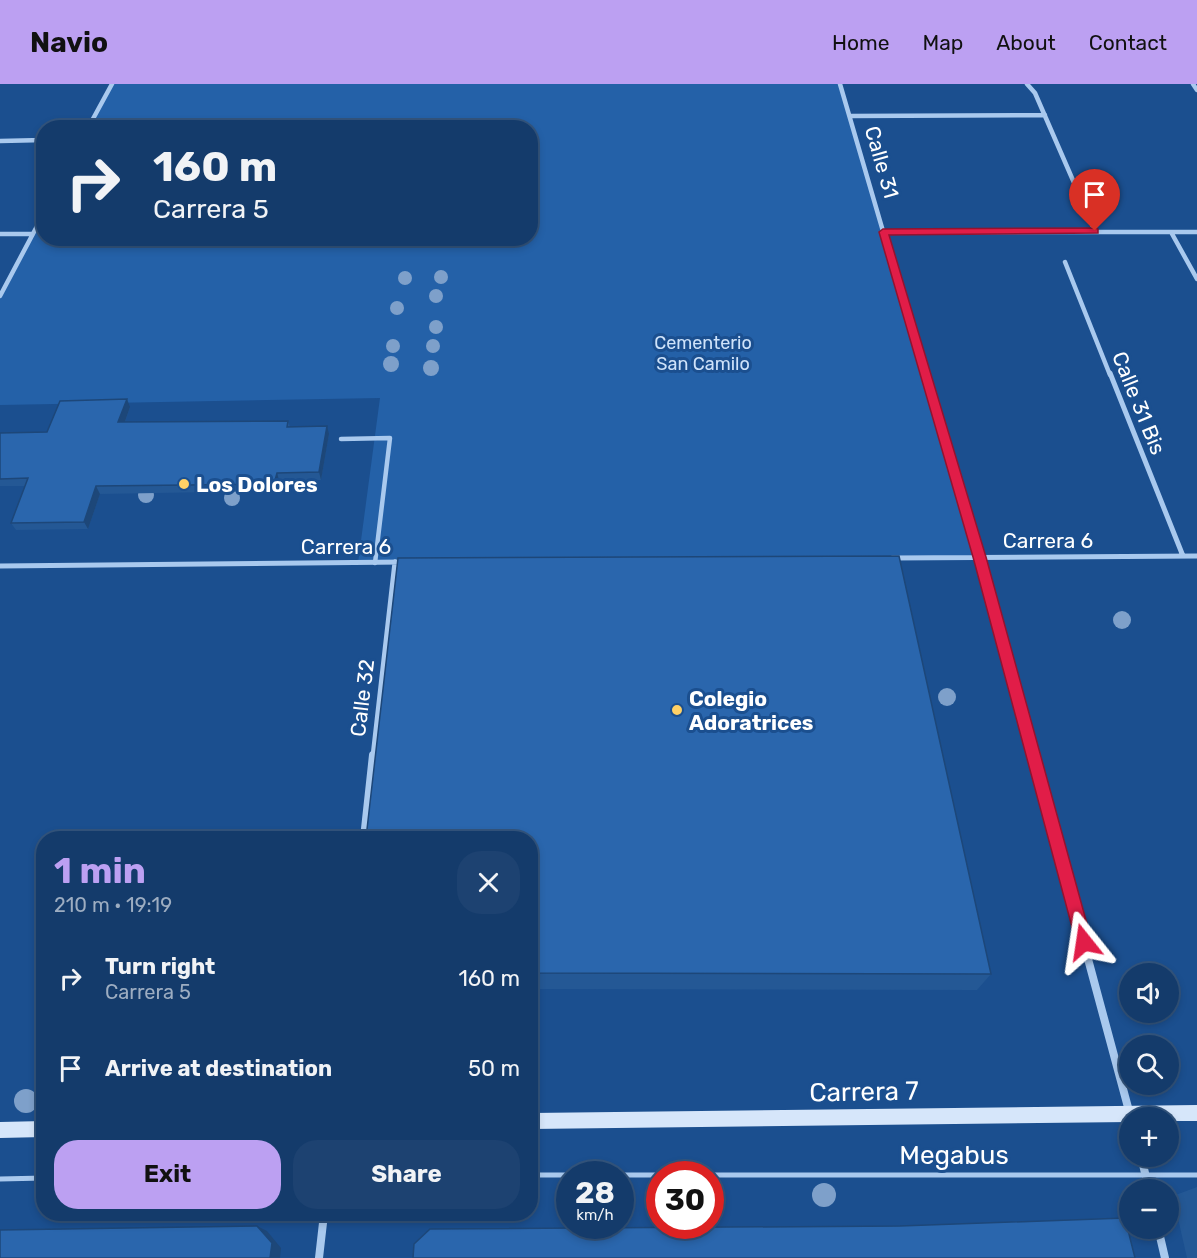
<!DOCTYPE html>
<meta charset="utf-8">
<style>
:root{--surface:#143b6b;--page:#1d4271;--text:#f1f3f6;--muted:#9dadc1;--line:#33557e;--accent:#bca0f2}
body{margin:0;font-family:Rubik,sans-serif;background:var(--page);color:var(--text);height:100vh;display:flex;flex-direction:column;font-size:22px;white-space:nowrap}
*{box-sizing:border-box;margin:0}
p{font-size:20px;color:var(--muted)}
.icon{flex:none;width:33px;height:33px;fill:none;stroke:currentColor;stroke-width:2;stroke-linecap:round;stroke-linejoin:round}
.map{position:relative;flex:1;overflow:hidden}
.details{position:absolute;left:36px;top:747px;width:502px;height:390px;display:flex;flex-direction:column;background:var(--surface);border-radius:24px;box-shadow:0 3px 9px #0003,0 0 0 2px var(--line)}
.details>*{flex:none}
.guide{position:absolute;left:36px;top:36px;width:502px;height:126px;border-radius:24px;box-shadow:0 3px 9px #0003,0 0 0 2px var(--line);background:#143b6b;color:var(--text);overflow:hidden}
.fabs{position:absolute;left:1119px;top:879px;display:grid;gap:12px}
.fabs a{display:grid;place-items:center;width:60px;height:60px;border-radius:50%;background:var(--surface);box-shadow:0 3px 9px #0003,0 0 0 2px var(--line);font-size:30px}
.speed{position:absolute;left:556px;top:1077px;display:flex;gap:12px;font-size:30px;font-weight:700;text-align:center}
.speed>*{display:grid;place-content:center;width:78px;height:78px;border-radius:50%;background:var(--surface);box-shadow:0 3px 9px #0003,0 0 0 2px var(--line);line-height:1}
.speed small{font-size:15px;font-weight:400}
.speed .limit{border:9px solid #d22;background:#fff;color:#111}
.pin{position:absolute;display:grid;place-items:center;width:51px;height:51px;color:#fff;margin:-62px -26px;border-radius:50% 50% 50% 0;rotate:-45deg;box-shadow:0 0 6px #0007}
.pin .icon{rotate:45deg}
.me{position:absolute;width:66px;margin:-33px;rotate:345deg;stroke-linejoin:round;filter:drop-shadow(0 0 4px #0008)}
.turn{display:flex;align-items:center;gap:21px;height:126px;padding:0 18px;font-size:27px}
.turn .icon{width:78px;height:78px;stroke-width:2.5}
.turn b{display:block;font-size:42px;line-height:51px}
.round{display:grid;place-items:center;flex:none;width:63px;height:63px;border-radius:24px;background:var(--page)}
.headline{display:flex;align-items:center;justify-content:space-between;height:102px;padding:0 18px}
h1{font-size:36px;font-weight:700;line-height:45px;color:var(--accent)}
.primary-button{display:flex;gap:12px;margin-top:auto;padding:12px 18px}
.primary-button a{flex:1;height:69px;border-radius:24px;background:var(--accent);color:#111;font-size:24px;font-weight:700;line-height:69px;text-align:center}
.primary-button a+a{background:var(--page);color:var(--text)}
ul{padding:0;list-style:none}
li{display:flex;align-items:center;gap:18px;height:90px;padding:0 18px}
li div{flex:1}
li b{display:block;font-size:22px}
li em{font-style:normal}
header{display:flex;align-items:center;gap:36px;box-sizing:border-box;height:84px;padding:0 30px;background:var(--accent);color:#111}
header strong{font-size:28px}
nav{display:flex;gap:33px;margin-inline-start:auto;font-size:21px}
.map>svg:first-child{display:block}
.green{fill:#2461a8}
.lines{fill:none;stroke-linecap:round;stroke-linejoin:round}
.lane-far1{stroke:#a9c9ee;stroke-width:4.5}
.lane{stroke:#a9c9ee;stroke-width:5}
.street-far2{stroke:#a9c9ee;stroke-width:4.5}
.street-far1{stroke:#a9c9ee;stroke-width:5}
.street{stroke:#a9c9ee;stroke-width:8}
.secondary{fill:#d6e6fa;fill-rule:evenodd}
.tree{fill:#7ea0ca}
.wall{fill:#245895}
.shaded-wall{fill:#1d4779}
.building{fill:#2a66ad;stroke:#1d4779;stroke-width:1.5}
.route{fill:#e11d48;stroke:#92132f;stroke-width:1.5}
.poi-dot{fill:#ffd166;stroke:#1b4f8f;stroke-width:2}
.labels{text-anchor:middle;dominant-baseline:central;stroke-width:6;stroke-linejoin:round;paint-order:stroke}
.far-park-label{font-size:18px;fill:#cfe3fa;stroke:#1b4f8f}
.street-label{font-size:21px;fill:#fff;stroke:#1b4f8f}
.poi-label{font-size:21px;font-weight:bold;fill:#fff;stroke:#1b4f8f;text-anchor:start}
.near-street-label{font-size:26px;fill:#fff;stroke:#1b4f8f}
</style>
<header>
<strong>Navio</strong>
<nav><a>Home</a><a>Map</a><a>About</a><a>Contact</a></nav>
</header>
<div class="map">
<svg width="1197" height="1174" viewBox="0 0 1197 1174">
<rect width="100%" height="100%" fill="#1b4f8f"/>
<path class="green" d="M112,0h728l139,473 -621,6 22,-165 -380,7v-109l43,-83 1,25h487v-110l-443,-1z"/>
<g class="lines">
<path class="lane-far1" d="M341,355l49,-1 -15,125"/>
<path class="lane" d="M531,1091h39
M621,1091h39
M711,1091h486
M0,1095l44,-1"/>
<path class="street-far2" d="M840,0l85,291
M1027,0l8,9 60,138
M1193,0l4,6
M850,32l195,-1
M88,44l24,-44
M0,57l44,-1
M883,148h314
M1171,148l26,47
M0,150h33
M1065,178l45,113
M0,212l44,-83"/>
<path class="street-far1" d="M925,289l54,184 54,199
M1110,289l73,183
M892,474l305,-2
M0,482l404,-4
M373,672l22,-194"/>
<path class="street" d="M1033,671l96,356
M364,754l9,-83
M1141,1072l8,34
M1158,1144l7,30
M319,1174l5,-44"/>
<path class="secondary" d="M1197,1021v16h-29v-3h-38v4l-599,7v-16z
M44,1037v16l-44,1v-16z"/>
</g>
<g class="tree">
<circle cx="441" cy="193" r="7"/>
<circle cx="405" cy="194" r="7"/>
<circle cx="436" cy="212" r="7"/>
<circle cx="397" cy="224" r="7"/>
<circle cx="436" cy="243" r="7"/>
<circle cx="393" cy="262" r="7"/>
<circle cx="433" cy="262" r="7"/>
<circle cx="391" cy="280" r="8"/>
<circle cx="431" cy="284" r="8"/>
<circle cx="146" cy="411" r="8"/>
<circle cx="232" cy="414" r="8"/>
<circle cx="1122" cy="536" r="9"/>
<circle cx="947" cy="613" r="9"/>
<circle cx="26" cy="1017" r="12"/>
<circle cx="824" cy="1111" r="12"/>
</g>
<path class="wall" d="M130,323l-5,15 163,-1 2,6 39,7 -8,46h-42l-2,11 -177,3 -12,35 -72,1 -5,-7 14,-37h-25v-53l47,-1z
M531,754l460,136 -14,16 -446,-1z
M1197,1103v71h-10l-14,-62z"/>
<path class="shaded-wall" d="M127,315l3,8 -8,23 -4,-8z
M327,342l2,8 -8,46 -2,-8z
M277,389l2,7 -2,11 -3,-7z
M96,402l4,8 -12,35 -4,-7z
M257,1142l10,5 14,17 -1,10h-10z"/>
<path class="building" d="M127,315l-9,23 170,-1 -1,6 40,-1 -8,46 -42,1 -3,11 -178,2 -12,36 -73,1 17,-45 -28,1v-46l47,-1 13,-31z
M899,472l92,418 -460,-1v-135h-165l32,-280z
M1125,1134l10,40h-722l1,-14 16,-15 470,-3z
M257,1142l15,17 -2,15h-270v-28z"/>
<path class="route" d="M1095,144l3,1v4l-209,2 97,322 106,385 -3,6 -5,2 -6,-2 -2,-6 -103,-385 -94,-325 4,-3z"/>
<g class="poi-dot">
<circle cx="184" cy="400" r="6"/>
<circle cx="677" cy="626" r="6"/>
</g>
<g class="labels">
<g class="far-park-label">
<text x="703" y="259">Cementerio<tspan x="703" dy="21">San Camilo</tspan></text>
</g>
<g class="street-label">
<text transform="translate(882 78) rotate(74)">Calle 31</text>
<text transform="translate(1139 319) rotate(68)">Calle 31 Bis</text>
<text x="1048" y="456">Carrera 6</text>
<text x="346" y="462">Carrera 6</text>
<text transform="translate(362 614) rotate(-83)">Calle 32</text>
</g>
<g class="poi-label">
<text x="196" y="400">Los Dolores</text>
<text x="689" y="614">Colegio<tspan x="689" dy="24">Adoratrices</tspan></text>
</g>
<g class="near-street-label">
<text transform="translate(864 1008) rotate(-1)">Carrera 7</text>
<text x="954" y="1071">Megabus</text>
</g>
</g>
</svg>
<div class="fabs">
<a><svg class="icon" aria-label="sound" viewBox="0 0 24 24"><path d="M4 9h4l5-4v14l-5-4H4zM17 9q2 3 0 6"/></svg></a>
<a><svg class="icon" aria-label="search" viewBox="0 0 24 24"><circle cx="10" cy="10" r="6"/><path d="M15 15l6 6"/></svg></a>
<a>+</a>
<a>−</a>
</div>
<div class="speed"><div>28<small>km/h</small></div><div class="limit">30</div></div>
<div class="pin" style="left:1095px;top:147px;background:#d93025"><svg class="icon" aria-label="arrive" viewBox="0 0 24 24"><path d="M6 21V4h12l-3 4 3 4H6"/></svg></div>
<svg class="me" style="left:1084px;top:858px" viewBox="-20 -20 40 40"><path d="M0-17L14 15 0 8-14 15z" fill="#e11d48" stroke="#fff" stroke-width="4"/></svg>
<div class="guide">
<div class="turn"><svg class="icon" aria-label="right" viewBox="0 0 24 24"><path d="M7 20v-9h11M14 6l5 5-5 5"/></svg><div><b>160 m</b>Carrera 5</div></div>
</div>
<section class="details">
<div class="headline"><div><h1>1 min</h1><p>210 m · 19:19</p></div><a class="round"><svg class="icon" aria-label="close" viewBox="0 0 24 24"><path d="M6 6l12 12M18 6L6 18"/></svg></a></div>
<ul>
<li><svg class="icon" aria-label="right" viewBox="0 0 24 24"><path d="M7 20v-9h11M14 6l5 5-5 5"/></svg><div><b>Turn right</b><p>Carrera 5</p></div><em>160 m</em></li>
<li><svg class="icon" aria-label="arrive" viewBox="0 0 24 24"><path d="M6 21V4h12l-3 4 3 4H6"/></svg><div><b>Arrive at destination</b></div><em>50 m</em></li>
</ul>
<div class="primary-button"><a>Exit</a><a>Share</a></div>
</section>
</div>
